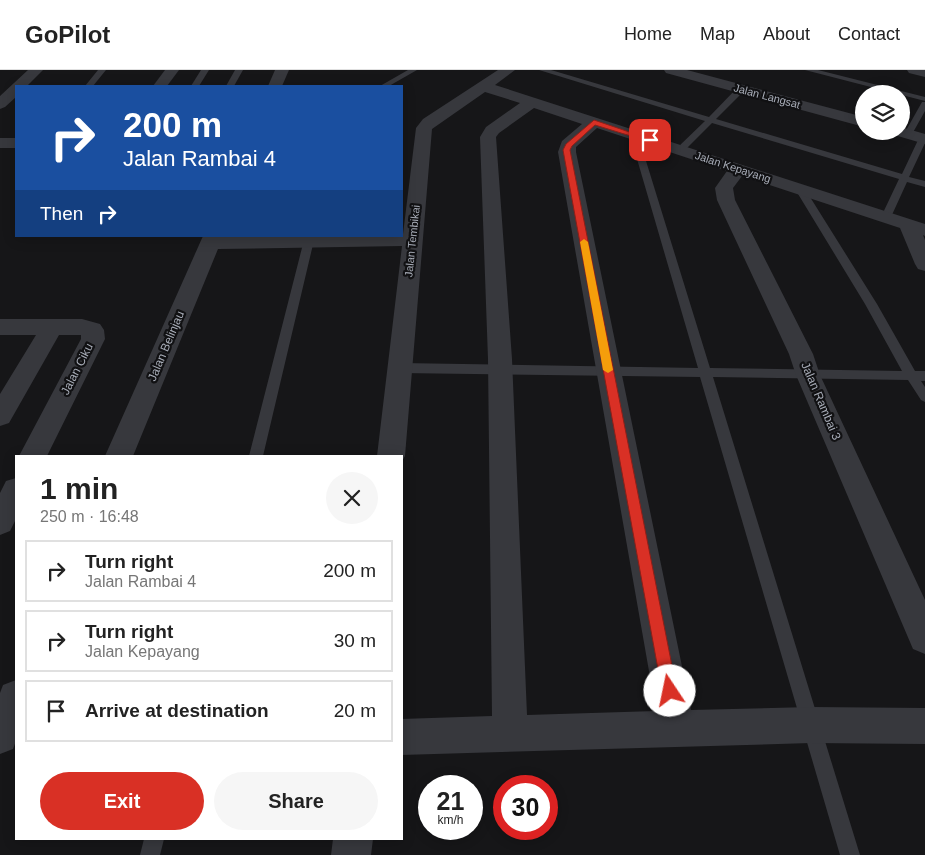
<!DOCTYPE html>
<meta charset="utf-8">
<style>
:root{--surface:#fff;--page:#f6f6f6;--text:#222;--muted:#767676;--line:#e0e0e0;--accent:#d93025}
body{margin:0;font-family:Helvetica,sans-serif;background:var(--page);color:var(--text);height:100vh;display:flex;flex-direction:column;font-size:19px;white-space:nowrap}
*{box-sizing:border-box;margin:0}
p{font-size:16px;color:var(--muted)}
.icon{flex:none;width:28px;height:28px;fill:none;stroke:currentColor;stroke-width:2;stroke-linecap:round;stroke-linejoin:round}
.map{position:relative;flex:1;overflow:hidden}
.side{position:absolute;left:15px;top:385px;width:388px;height:385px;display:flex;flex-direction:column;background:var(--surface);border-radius:0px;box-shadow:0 2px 12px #0003}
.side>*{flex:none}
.hud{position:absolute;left:15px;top:15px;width:388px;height:152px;border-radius:0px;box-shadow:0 2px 12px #0003;background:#1a4fa0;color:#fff;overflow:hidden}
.buttons{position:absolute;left:855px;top:15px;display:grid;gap:10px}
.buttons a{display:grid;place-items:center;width:55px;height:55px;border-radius:50%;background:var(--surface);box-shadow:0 2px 12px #0003;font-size:25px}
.speed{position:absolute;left:418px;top:705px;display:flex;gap:10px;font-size:25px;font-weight:700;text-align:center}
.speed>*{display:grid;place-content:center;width:65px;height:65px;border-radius:50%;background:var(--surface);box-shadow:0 2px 12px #0003;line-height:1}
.speed small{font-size:12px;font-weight:400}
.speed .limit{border:8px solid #d22;background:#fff;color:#111}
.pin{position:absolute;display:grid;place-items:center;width:42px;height:42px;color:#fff;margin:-21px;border-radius:10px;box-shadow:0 2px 8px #0006}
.me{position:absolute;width:55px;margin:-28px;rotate:349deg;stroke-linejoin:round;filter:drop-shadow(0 0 4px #0008)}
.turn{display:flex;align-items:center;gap:18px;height:105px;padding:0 25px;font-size:22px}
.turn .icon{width:65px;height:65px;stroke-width:2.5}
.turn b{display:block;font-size:35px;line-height:42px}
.then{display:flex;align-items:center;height:48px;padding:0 25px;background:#0003;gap:10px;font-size:19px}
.round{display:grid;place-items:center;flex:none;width:52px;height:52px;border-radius:26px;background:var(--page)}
.head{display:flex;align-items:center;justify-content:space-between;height:85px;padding:0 25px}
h1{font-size:30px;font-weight:800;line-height:38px}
.button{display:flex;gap:10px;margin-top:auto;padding:10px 25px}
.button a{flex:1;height:58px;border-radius:30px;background:var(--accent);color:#fff;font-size:20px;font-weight:800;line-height:58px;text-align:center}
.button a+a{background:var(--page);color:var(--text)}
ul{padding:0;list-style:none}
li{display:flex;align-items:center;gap:15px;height:62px;margin:0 10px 8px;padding:0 15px;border:2px solid var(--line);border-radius:0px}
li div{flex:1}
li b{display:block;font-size:19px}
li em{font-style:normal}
header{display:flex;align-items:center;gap:30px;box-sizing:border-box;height:70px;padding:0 25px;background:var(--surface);border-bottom:1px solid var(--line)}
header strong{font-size:24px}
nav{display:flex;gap:28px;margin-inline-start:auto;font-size:18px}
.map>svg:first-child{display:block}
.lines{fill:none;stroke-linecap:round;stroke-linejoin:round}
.service{fill:#37383d;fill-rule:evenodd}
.minor{fill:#37383d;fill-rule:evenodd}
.route{fill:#d93025;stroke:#8d1f18}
.slow{fill:#f59e0b}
.labels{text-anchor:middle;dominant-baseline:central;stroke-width:4.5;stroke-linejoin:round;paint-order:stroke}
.far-street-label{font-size:11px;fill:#a8adb8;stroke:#111113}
.street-label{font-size:12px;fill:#a8adb8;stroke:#111113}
</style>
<header>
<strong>GoPilot</strong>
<nav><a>Home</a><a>Map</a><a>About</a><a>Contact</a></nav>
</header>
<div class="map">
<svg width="925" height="785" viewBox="0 0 925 785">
<rect width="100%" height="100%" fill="#161618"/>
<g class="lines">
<path class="service" d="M98,0h8l-13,16h-8z
M201,0h8l-10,16h-8z
M235,0h8l-9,16h-8z
M408,0h9l-28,16h-9z
M539,0h12l158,47 29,-30h6v4l-28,28 186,55 17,-36 6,-2v7l-16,34 16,4v6l-18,-5 -16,35 -5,3 -3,-1 -2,-2 18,-38 -187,-56 -29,29h-6v-4l28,-27z
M805,0h13l107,27v4z
M922,32h3v9l-14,25h-6l-1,-2z
M631,63l7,2 72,233 192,3 -37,-67 -70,-115 5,-3 5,3 72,115 38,67h10v10h-4l4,6v15l-4,-2 -13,-20 -195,-3 147,478h-20l-140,-478 -300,-4 -4,-2 -2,-3 2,-3 4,-2 298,5 -68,-233z
M305,166h10l-52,220h-14z
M144,769h20l-4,16h-20z"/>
<path class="minor" d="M28,0h15l-16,16h-11v11l-11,10 -5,2v-13z
M165,0h14l-12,16h-14z
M275,0h14l-7,16h-14z
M498,0h17l-20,15 430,139v12l-2,-1 2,5v31l-7,-2 -3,-5 -15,-36 -158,-52 -9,12 2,12 78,154 7,21 105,225v54l-12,-5 -117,-274 -7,-21 -72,-154 -2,-12 12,-17 -130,-43 -21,19v5l115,558 120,-3 114,1v36l-114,-1 -410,12v-36l91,-3 -4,-357 -8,-222 6,-10 34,-24 -35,-11 -53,37 -27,327 -4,7v-7h-24l25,-210 -184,3 -85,207h-28l98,-220h198v-2h2l13,-106 7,-9zM534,38l48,16 -20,17 -4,11 98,559 -129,4 -15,-356 -16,-222 3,-4z
M664,0h23l177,47v10l-198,-54z
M907,0h18v7l-16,-4z
M901,57l24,7v10l-34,-10 -2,-3h12z
M0,68h16v10h-16z
M0,249h82l18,5 4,6 1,9 -58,117h-28l62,-117v-4h-22l-50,88 -9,3v-32l36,-59h-36z
M16,408v41l-6,12 -10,4v-42l6,-12z
M16,610v61l-3,8 -13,5v-61l3,-8z
M333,769h40l-2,16h-40z"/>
</g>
<path class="route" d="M594,50l59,20 -6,1 -52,-16 -23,21 -2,4 107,541 -2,6 -5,2 -6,-2 -2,-6 -99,-541 3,-6z"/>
<path class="slow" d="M584,169l4,3 25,128 -5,3 -5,-3 -23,-128z"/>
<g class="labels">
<g class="far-street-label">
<text transform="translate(767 26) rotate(15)">Jalan Langsat</text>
<text transform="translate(733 97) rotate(18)">Jalan Kepayang</text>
<text transform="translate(412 171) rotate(-84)">Jalan Tembikai</text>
</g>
<g class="street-label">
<text transform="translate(166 276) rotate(-67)">Jalan Belinjau</text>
<text transform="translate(77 299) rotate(-63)">Jalan Ciku</text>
<text transform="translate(821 331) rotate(67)">Jalan Rambai 3</text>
</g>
</g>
</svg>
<div class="buttons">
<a><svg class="icon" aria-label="layers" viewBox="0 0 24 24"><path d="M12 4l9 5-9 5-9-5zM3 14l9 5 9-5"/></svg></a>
</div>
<div class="speed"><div>21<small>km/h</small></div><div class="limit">30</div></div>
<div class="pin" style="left:650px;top:70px;background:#d93025"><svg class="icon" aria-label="arrive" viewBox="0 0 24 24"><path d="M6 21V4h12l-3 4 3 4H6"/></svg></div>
<svg class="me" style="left:670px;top:621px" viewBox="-20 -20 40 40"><circle r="19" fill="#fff"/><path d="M0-13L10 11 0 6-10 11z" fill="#d93025"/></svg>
<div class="hud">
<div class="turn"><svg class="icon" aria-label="right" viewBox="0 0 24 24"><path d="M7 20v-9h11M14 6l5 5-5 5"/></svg><div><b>200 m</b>Jalan Rambai 4</div></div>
<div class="then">Then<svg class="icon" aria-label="right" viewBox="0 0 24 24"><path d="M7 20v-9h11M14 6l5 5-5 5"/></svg></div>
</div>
<section class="side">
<div class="head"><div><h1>1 min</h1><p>250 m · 16:48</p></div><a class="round"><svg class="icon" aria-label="close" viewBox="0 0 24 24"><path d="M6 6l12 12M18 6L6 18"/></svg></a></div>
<ul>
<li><svg class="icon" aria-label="right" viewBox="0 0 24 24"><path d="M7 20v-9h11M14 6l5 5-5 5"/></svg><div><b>Turn right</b><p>Jalan Rambai 4</p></div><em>200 m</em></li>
<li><svg class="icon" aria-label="right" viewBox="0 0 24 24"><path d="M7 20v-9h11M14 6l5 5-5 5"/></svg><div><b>Turn right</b><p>Jalan Kepayang</p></div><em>30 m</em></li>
<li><svg class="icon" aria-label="arrive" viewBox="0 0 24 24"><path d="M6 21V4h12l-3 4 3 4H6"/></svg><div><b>Arrive at destination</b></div><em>20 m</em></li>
</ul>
<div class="button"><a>Exit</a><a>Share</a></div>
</section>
</div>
